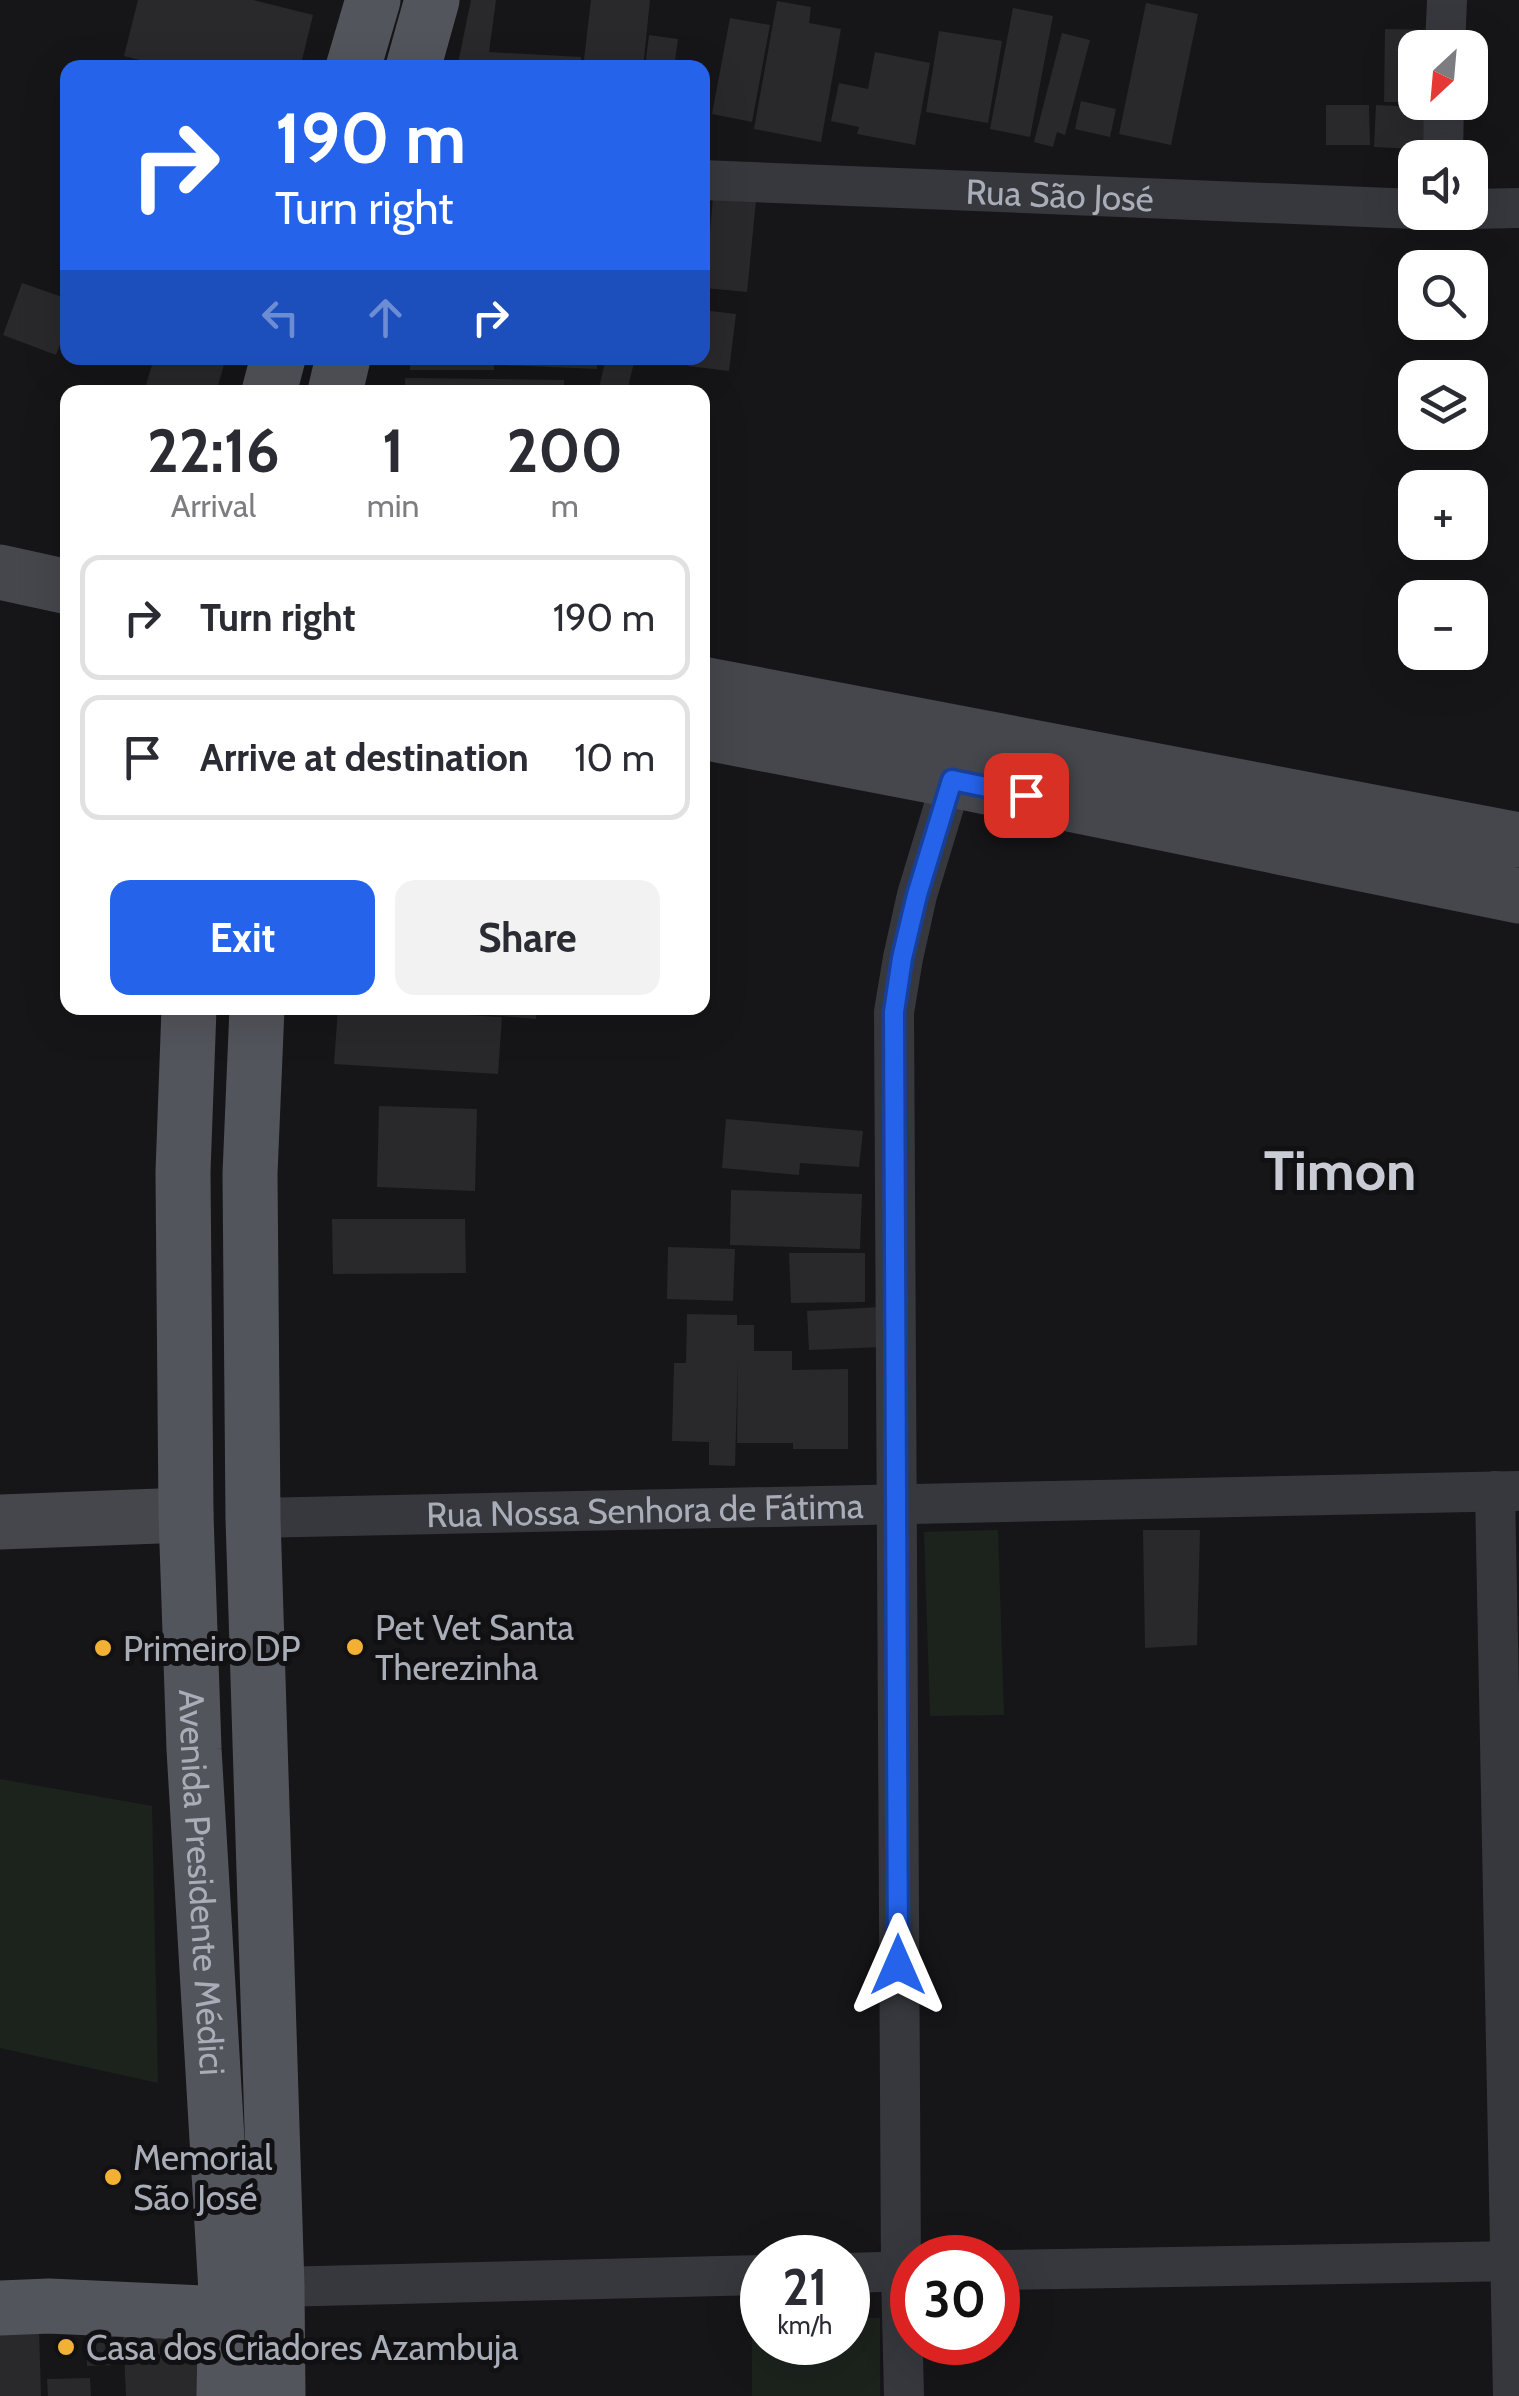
<!DOCTYPE html>
<meta charset="utf-8">
<style>
:root{--surface:#fff;--page:#f2f2f3;--text:#2b2b33;--muted:#7c7c81;--line:#e1e1e2;--accent:#2563eb}
body{margin:0;font-family:Cabin,sans-serif;background:var(--page);color:var(--text);height:100vh;display:flex;flex-direction:column;font-size:38px;white-space:nowrap}
*{box-sizing:border-box;margin:0}
p{font-size:32px;color:var(--muted)}
.icon{flex:none;width:55px;height:55px;fill:none;stroke:currentColor;stroke-width:2;stroke-linecap:round;stroke-linejoin:round}
.map{position:relative;flex:1;overflow:hidden}
.drawer{position:absolute;left:60px;top:385px;width:650px;height:630px;display:flex;flex-direction:column;background:var(--surface);border-radius:20px;box-shadow:0 10px 40px #0002}
.drawer>*{flex:none}
.guide{position:absolute;left:60px;top:60px;width:650px;height:305px;border-radius:20px;box-shadow:0 10px 40px #0002;background:#2563eb;color:#fff;overflow:hidden}
.needle{width:65px;rotate:206deg}
.fabs{position:absolute;left:1398px;top:30px;display:grid;gap:20px}
.fabs a{display:grid;place-items:center;width:90px;height:90px;border-radius:20px;background:var(--surface);box-shadow:0 10px 40px #0002;font-size:50px}
.speed{position:absolute;left:740px;top:2235px;display:flex;gap:20px;font-size:50px;font-weight:700;text-align:center}
.speed>*{display:grid;place-content:center;width:130px;height:130px;border-radius:50%;background:var(--surface);box-shadow:0 10px 40px #0002;line-height:1}
.speed small{font-size:25px;font-weight:400}
.speed .limit{border:15px solid #d22;background:#fff;color:#111}
.pin{position:absolute;display:grid;place-items:center;width:85px;height:85px;color:#fff;margin:-42px;border-radius:20px;box-shadow:0 5px 15px #0006}
.me{position:absolute;width:110px;margin:-55px;rotate:0deg;stroke-linejoin:round;filter:drop-shadow(0 0 8px #0008)}
.turn{display:flex;align-items:center;gap:35px;height:210px;padding:0 50px;font-size:45px}
.turn .icon{width:130px;height:130px;stroke-width:2.5}
.turn b{display:block;font-size:70px;line-height:85px}
.lanes{display:flex;align-items:center;height:95px;padding:0 50px;background:#0003;justify-content:center;gap:50px;direction:ltr}
.lanes .off{opacity:.35}
.eta{display:flex;justify-content:space-evenly;align-items:center;height:170px;text-align:center}
.eta b{font-size:60px;font-weight:800;line-height:70px}
.button{display:flex;gap:20px;margin-top:auto;padding:20px 50px}
.button a{flex:1;height:115px;border-radius:20px;background:var(--accent);color:#fff;font-size:40px;font-weight:800;line-height:115px;text-align:center}
.button a+a{background:var(--page);color:var(--text)}
ul{padding:0;list-style:none}
li{display:flex;align-items:center;gap:30px;height:125px;margin:0 20px 15px;padding:0 30px;border:5px solid var(--line);border-radius:20px}
li div{flex:1}
li b{display:block;font-size:38px}
li em{font-style:normal}
.map>svg:first-child{display:block}
.green{fill:#1c231d}
.building{fill:#29292c}
.lines{fill:none;stroke-linecap:round;stroke-linejoin:round}
.street{stroke:#37383d;stroke-width:40}
.secondary{stroke:#45474d;stroke-width:55}
.primary{stroke:#53555c;stroke-width:55}
.route-casing{stroke:#184099;stroke-width:25}
.route{stroke:#2563eb;stroke-width:18}
.poi-dot{fill:#f2b134;stroke:#111113;stroke-width:4}
.labels{text-anchor:middle;dominant-baseline:central;stroke-width:10;stroke-linejoin:round;paint-order:stroke}
.street-label{font-size:35px;fill:#a8adb8;stroke:#111113}
.poi-label{font-size:35px;fill:#a8adb8;stroke:#111113;text-anchor:start}
.town-label{font-size:55px;font-weight:bold;fill:#c9ccd4;stroke:#111113}
</style>
<div class="map">
<svg width="1519" height="2396" viewBox="0 0 1519 2396">
<rect width="100%" height="100%" fill="#161618"/>
<path class="green" d="M998,1530l6,185 -74,1 -6,-184z
M0,1779l152,27 6,277 -158,-35z
M752,2318h10v24h86v-24h32v78h-128z"/>
<path class="building" d="M138,0h115l60,15 -13,53h-130l-46,-12z
M471,0h25l-7,52 92,5v11h-124z
M591,0h59l-7,68h-60z
M777,1l34,6 -2,16 32,6 -20,113 -67,-13z
M1146,3l52,11 -27,131 -52,-11z
M1013,8l40,8 -23,121 -40,-8z
M730,18l40,7 -18,97 -40,-8z
M1385,29l57,1v18h-27v54h-31z
M939,31l63,10 -14,82 -62,-11z
M1062,33l28,7 -25,95 -8,-3 -4,15 -19,-5z
M649,35l29,4 -4,29h-29z
M875,52l55,11 -15,82 -58,-11 2,-7 -28,-6 8,-38 29,6z
M1081,101l35,8 -6,28 -35,-8z
M1326,105h43l1,40h-44z
M1376,105l63,3 -1,42 -64,-3z
M713,197l43,4 -9,91 -42,-4z
M22,283l46,16v24l-12,32 -53,-20z
M702,310l34,4 -7,57 -41,-5 1,-8h13z
M154,358h72l-10,34h-72z
M410,358h84v12h-84z
M502,358h95v11l-95,-4z
M606,358h29l-8,34 -28,-4z
M405,378l159,2v12h-159z
M338,1008l164,9 -4,57 -164,-10z
M438,1008h99l-1,11 -99,-9z
M379,1106l98,3 -2,82 -98,-4z
M726,1119l137,12 -4,36 -59,-4 -1,12 -77,-7z
M731,1190l131,4 -2,55 -130,-4z
M332,1219h133l1,54 -133,1z
M668,1247l67,2 -2,52 -66,-2z
M789,1253h76v49l-74,1z
M881,1307l2,40 -74,3 -2,-39z
M687,1314l50,1v10h17v26h38v19l56,-1v80h-55v-6h-56l1,-84 -3,107 -26,-1v-23l-37,-1 2,-78h12z
M1143,1530h57l-3,115 -52,3z
M86,2323h27l2,42 -28,1z
M182,2325l2,36h15l2,35h-75l-3,-68z
M39,2331l2,65h-41v-64z
M90,2378l1,18h-43l-1,-17z"/>
<g class="lines">
<g class="street">
<path d="M1445,48l2,-48"/>
<path d="M1443,158l1,-56"/>
<path id="s1" d="M702,180l713,29"/>
<path d="M1470,209l49,-1"/>
<path d="M1495,1491l18,905"/>
<path id="s2" d="M253,1518l1266,-27"/>
<path d="M998,2270l521,-9"/>
<path d="M848,2273l64,-2"/>
<path d="M277,2287l485,-12"/>
<path d="M904,2396l-3,-124 -7,-1260 9,-54 14,-63 35,-115"/>
</g>
<path class="secondary" d="M0,572l68,15
M702,684l817,156
M702,732l250,48 567,116
M0,1522l186,-7"/>
<g class="primary">
<path d="M353,68l20,-68"/>
<path d="M413,68l19,-68"/>
<path d="M269,392l9,-34"/>
<path d="M335,392l8,-34"/>
<path id="s3" d="M189,1008l-6,164 3,343 8,234 32,543 -2,104"/>
<path d="M257,1008l-7,166 3,344 24,769 1,109"/>
<path d="M0,2308l49,-2 176,8"/>
</g>
</g>
<g class="lines">
<g class="route-casing">
<path id="route" d="M898,1965l-4,-953 8,-54 15,-63 35,-115 74,15"/>
</g>
<use href="#route" class="route"/>
</g>
<g class="poi-dot">
<circle cx="355" cy="1647" r="10"/>
<circle cx="103" cy="1648" r="10"/>
<circle cx="113" cy="2177" r="10"/>
<circle cx="66" cy="2347" r="10"/>
</g>
<g class="labels">
<g class="street-label">
<text stroke="none"><textPath href="#s1" startOffset="358">Rua São José</textPath></text>
<text stroke="none"><textPath href="#s2" startOffset="392">Rua Nossa Senhora de Fátima</textPath></text>
<text stroke="none"><textPath href="#s3" startOffset="875">Avenida Presidente Médici</textPath></text>
</g>
<g class="poi-label">
<text x="375" y="1627">Pet Vet Santa<tspan x="375" dy="40">Therezinha</tspan></text>
<text x="123" y="1648">Primeiro DP</text>
<text x="133" y="2157">Memorial<tspan x="133" dy="40">São José</tspan></text>
<text x="86" y="2347">Casa dos Criadores Azambuja</text>
</g>
<g class="town-label">
<text x="1340" y="1170">Timon</text>
</g>
</g>
</svg>
<div class="fabs">
<a><svg class="needle" viewBox="-14 -14 28 28"><path d="M0-13l5 13h-10z" fill="#e53935"/><path d="M0 13l5-13h-10z" fill="#7c7c81"/></svg></a>
<a><svg class="icon" aria-label="sound" viewBox="0 0 24 24"><path d="M4 9h4l5-4v14l-5-4H4zM17 9q2 3 0 6"/></svg></a>
<a><svg class="icon" aria-label="search" viewBox="0 0 24 24"><circle cx="10" cy="10" r="6"/><path d="M15 15l6 6"/></svg></a>
<a><svg class="icon" aria-label="layers" viewBox="0 0 24 24"><path d="M12 4l9 5-9 5-9-5zM3 14l9 5 9-5"/></svg></a>
<a>+</a>
<a>−</a>
</div>
<div class="speed"><div>21<small>km/h</small></div><div class="limit">30</div></div>
<div class="pin" style="left:1026px;top:795px;background:#d93025"><svg class="icon" aria-label="arrive" viewBox="0 0 24 24"><path d="M6 21V4h12l-3 4 3 4H6"/></svg></div>
<svg class="me" style="left:898px;top:1965px" viewBox="-20 -20 40 40"><path d="M0-17L14 15 0 8-14 15z" fill="#2563eb" stroke="#fff" stroke-width="4"/></svg>
<div class="guide">
<div class="turn"><svg class="icon" aria-label="right" viewBox="0 0 24 24"><path d="M7 20v-9h11M14 6l5 5-5 5"/></svg><div><b>190 m</b>Turn right</div></div>
<div class="lanes"><svg class="icon off" aria-label="left" viewBox="0 0 24 24"><path d="M17 20v-9H6M10 6l-5 5 5 5"/></svg><svg class="icon off" aria-label="ahead" viewBox="0 0 24 24"><path d="M12 20V5M6 11l6-6 6 6"/></svg><svg class="icon" aria-label="right" viewBox="0 0 24 24"><path d="M7 20v-9h11M14 6l5 5-5 5"/></svg></div>
</div>
<section class="drawer">
<div class="eta">
<div><b>22:16</b><p>Arrival</p></div>
<div><b>1</b><p>min</p></div>
<div><b>200</b><p>m</p></div>
</div>
<ul>
<li><svg class="icon" aria-label="right" viewBox="0 0 24 24"><path d="M7 20v-9h11M14 6l5 5-5 5"/></svg><div><b>Turn right</b></div><em>190 m</em></li>
<li><svg class="icon" aria-label="arrive" viewBox="0 0 24 24"><path d="M6 21V4h12l-3 4 3 4H6"/></svg><div><b>Arrive at destination</b></div><em>10 m</em></li>
</ul>
<div class="button"><a>Exit</a><a>Share</a></div>
</section>
</div>
